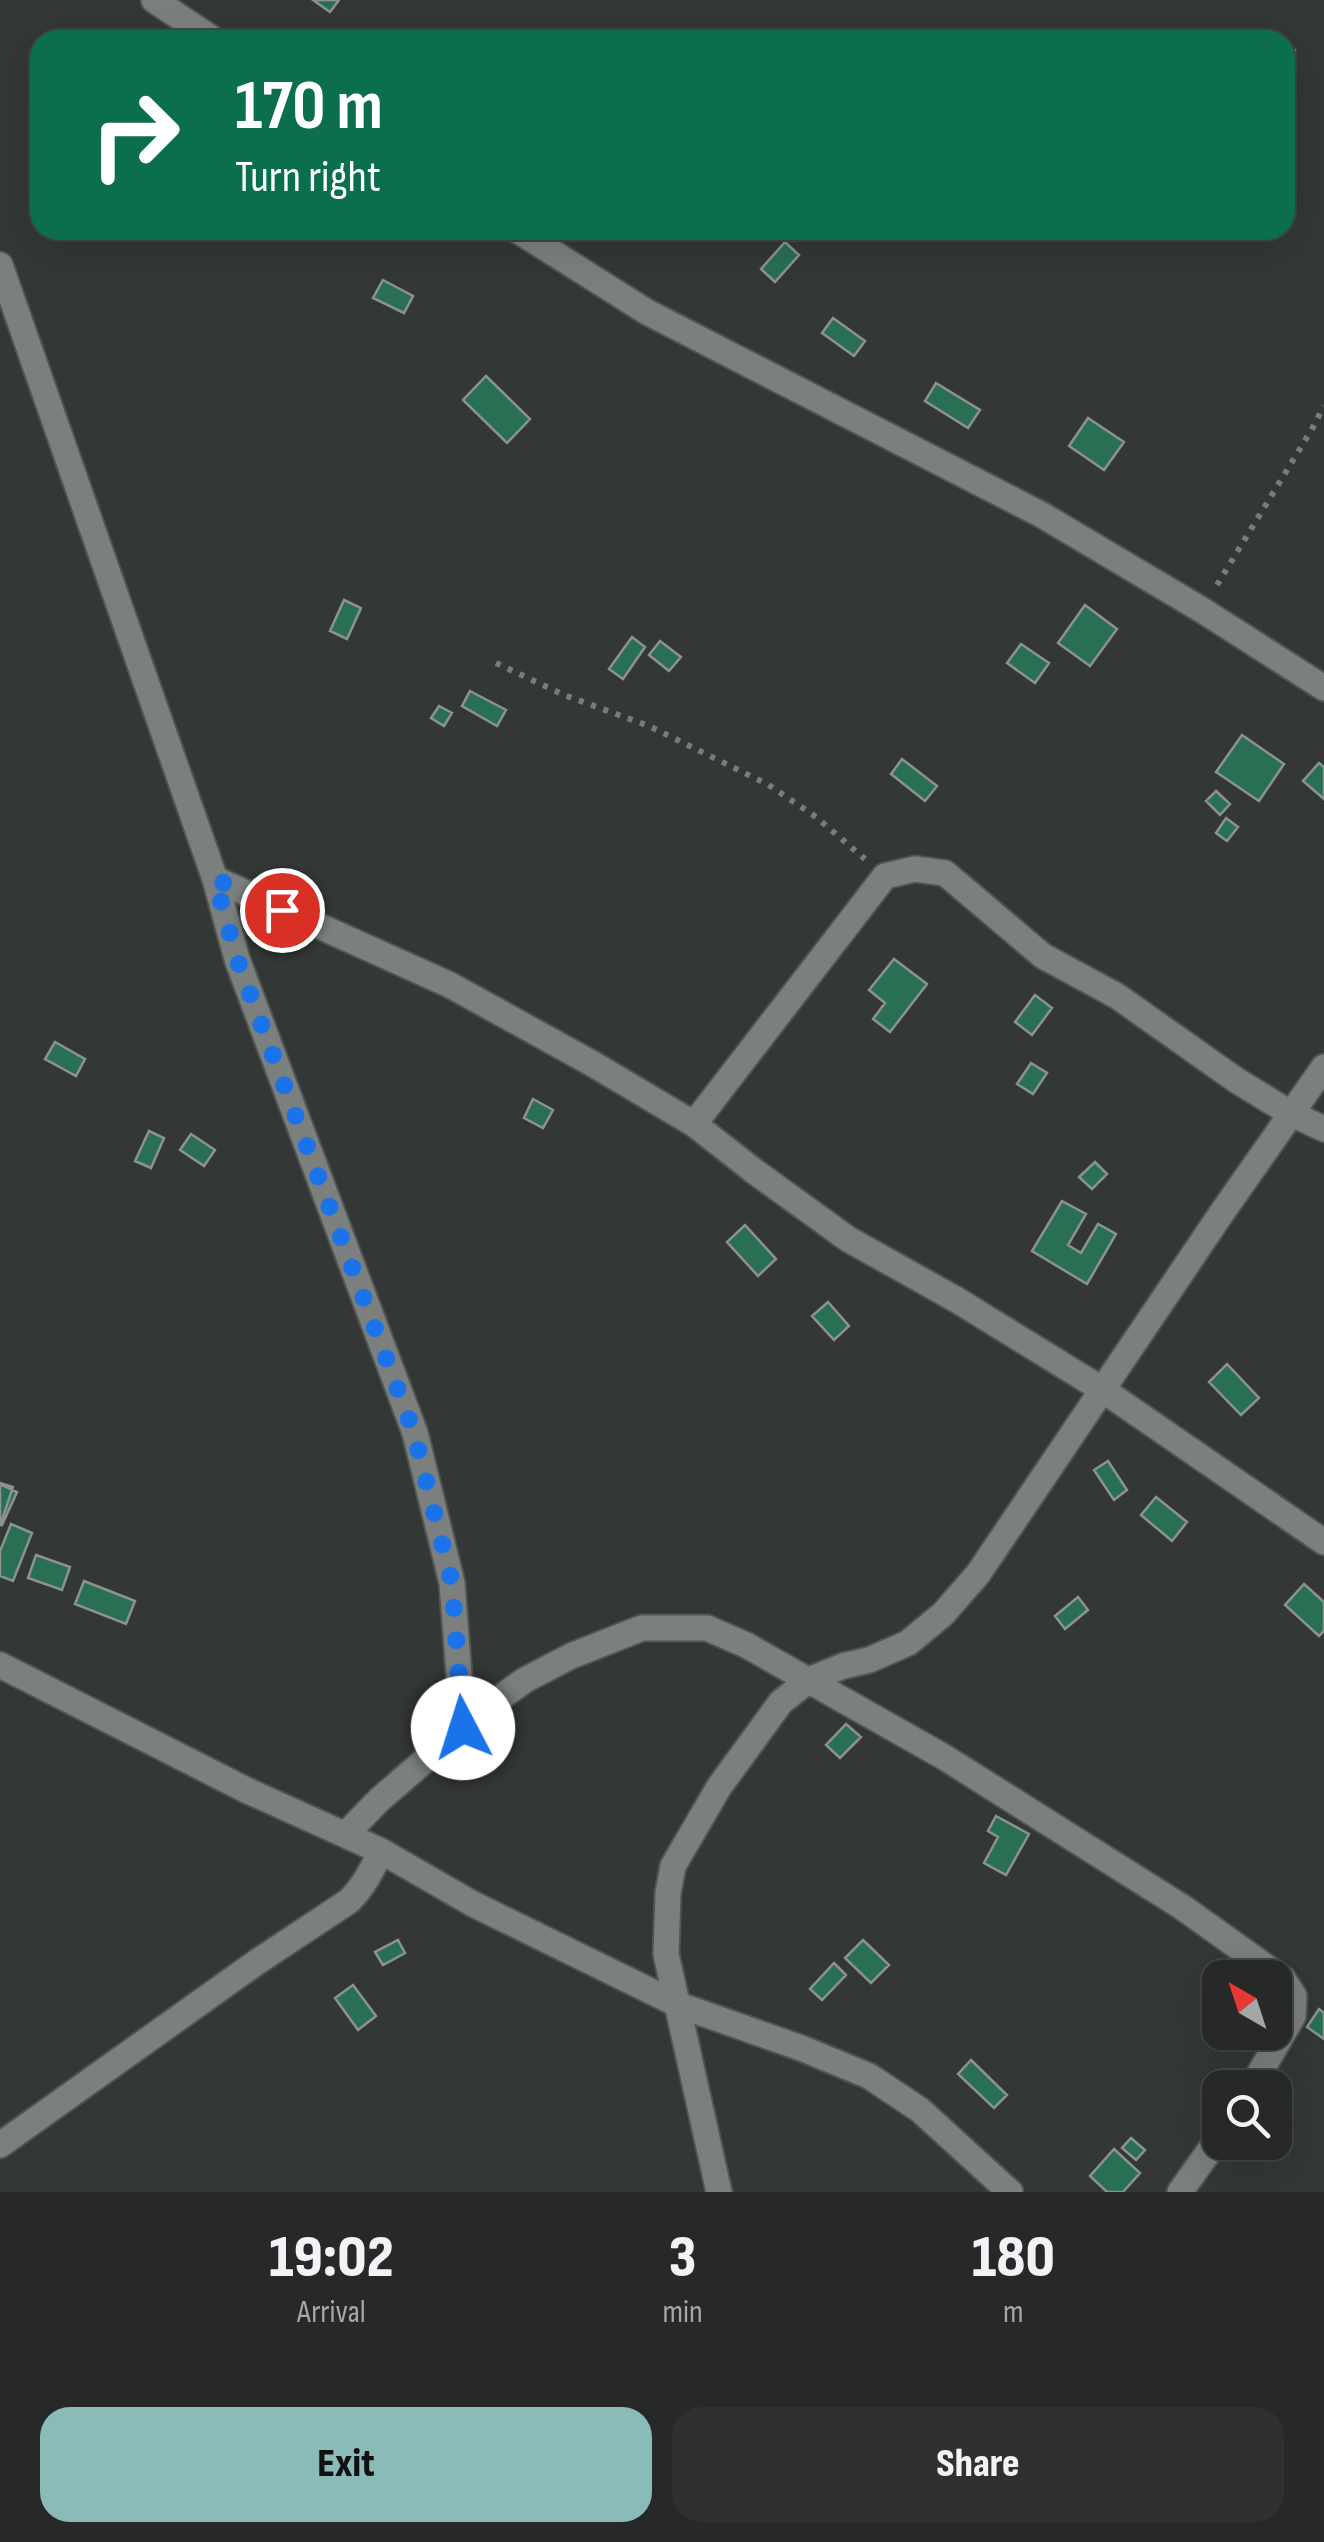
<!DOCTYPE html>
<style>
:root{--surface:#262928;--page:#2e3130;--text:#f1f3f6;--muted:#a4a6a8;--line:#424545;--accent:#8bbbb9}
body{margin:0;font-family:"Sofia Sans Condensed",sans-serif;background:var(--page);color:var(--text);height:100vh;display:flex;flex-direction:column;font-size:38px;white-space:nowrap}
*{box-sizing:border-box;margin:0}
p{font-size:32px;color:var(--muted)}
.icon{flex:none;width:55px;height:55px;fill:none;stroke:currentColor;stroke-width:2;stroke-linecap:round;stroke-linejoin:round}
.map{position:relative;height:2192px;overflow:hidden}
.details{display:flex;flex-direction:column;background:var(--surface);flex:1}
.details>*{flex:none}
.guide{position:absolute;left:30px;top:30px;width:1265px;height:210px;border-radius:30px;box-shadow:0 10px 40px #0002,0 0 0 2px var(--line);background:#0b6e4f;color:#fff;overflow:hidden}
.needle{width:65px;rotate:321deg}
.buttons{position:absolute;left:1202px;top:1960px;display:grid;gap:20px}
.buttons a{display:grid;place-items:center;width:90px;height:90px;border-radius:20px;background:var(--surface);box-shadow:0 10px 40px #0002,0 0 0 2px var(--line);font-size:50px}
.pin{position:absolute;display:grid;place-items:center;width:85px;height:85px;color:#fff;margin:-42px;border:5px solid #fff;border-radius:50%;box-shadow:0 2px 10px #0007}
.me{position:absolute;width:110px;margin:-55px;rotate:355deg;stroke-linejoin:round;filter:drop-shadow(0 0 8px #0008)}
.turn{display:flex;align-items:center;gap:35px;height:210px;padding:0 40px;font-size:45px}
.turn .icon{width:130px;height:130px;stroke-width:2.5}
.turn b{display:block;font-size:70px;line-height:85px}
.eta{display:flex;justify-content:space-evenly;align-items:center;height:170px;text-align:center}
.eta b{font-size:60px;font-weight:800;line-height:70px}
.action{display:flex;gap:20px;margin-top:auto;padding:20px 40px}
.action a{flex:1;height:115px;border-radius:30px;background:var(--accent);color:#111;font-size:40px;font-weight:800;line-height:115px;text-align:center}
.action a+a{background:var(--page);color:var(--text)}
.map>svg:first-child{display:block}
.building{fill:#296f53;stroke:#8d9290;stroke-width:2.5}
.lines{fill:none;stroke-linecap:round;stroke-linejoin:round}
.minor-casing{stroke:#505452;stroke-width:29}
.path{stroke:#797c7b;stroke-width:6;stroke-dasharray:5 8;stroke-linecap:butt}
.minor{stroke:#7b807e;stroke-width:25}
.route{stroke:#1a73e8;stroke-width:18;stroke-dasharray:0 32.4}
</style>
<div class="map">
<svg width="1324" height="2192" viewBox="0 0 1324 2192">
<rect width="100%" height="100%" fill="#333735"/>
<path class="building" d="M313,0h26l-9,12z
M1285,46l10,4 -9,19 -1,-1z
M785,242l14,13 -24,27 -14,-13z
M383,280l30,16 -9,17 -31,-15z
M833,318l32,23 -11,15 -32,-23z
M486,376l44,43 -23,24 -44,-43z
M936,383l44,27 -12,18 -43,-27z
M1088,418l36,24 -20,28 -35,-24z
M344,600l17,8 -14,31 -17,-8z
M1085,605l32,24 -27,37 -32,-23z
M632,637l13,10 -22,32 -14,-10z
M660,641l21,16 -12,14 -20,-16z
M1021,644l28,19 -14,20 -28,-20z
M470,691l36,19 -9,16 -35,-20z
M439,706l13,7 -8,13 -13,-8z
M1242,735l42,29 -25,37 -43,-29z
M902,759l35,27 -12,15 -34,-27z
M1319,763l5,4v32l-21,-18z
M1216,791l14,13 -10,11 -14,-14z
M1226,818l12,9 -11,14 -11,-8z
M894,959l33,25 -37,48 -17,-13 12,-16 -16,-13z
M1035,995l17,13 -20,27 -17,-13z
M55,1042l30,17 -9,17 -31,-17z
M1031,1063l16,10 -14,21 -16,-10z
M533,1099l20,11 -10,18 -19,-10z
M149,1131l15,7 -13,30 -16,-7z
M191,1134l24,16 -11,16 -24,-16z
M1095,1162l12,12 -15,15 -13,-12z
M1062,1201l24,13 -18,31 13,8 17,-29 18,10 -29,50 -55,-33z
M745,1225l31,34 -18,17 -31,-34z
M828,1302l21,24 -15,14 -22,-24z
M1227,1364l32,34 -18,17 -32,-33z
M1108,1461l19,29 -13,10 -20,-30z
M0,1483l13,4 -13,39z
M0,1484l17,8 -15,33 -2,-1z
M1156,1497l31,25 -15,19 -31,-26z
M11,1524l21,9 -19,48 -13,-5v-25z
M36,1555l34,12 -8,23 -34,-12z
M84,1581l51,20 -9,23 -51,-20z
M1304,1584l20,18v29l-5,5 -34,-31z
M1078,1597l10,13 -23,19 -10,-13z
M846,1724l15,13 -21,21 -14,-13z
M996,1816l33,18 -23,41 -22,-12 14,-26 -10,-6z
M398,1940l7,13 -22,12 -8,-13z
M863,1940l26,25 -18,18 -26,-25z
M834,1963l12,12 -24,25 -12,-11z
M353,1985l23,31 -18,14 -23,-32z
M1319,2009l5,4v26l-17,-12z
M971,2060l36,35 -13,13 -36,-34z
M1131,2138l14,12 -9,10 -14,-12z
M1114,2149l26,24 -17,19h-16l-17,-16z"/>
<g class="lines">
<g class="minor-casing">
<path id="minor" d="M154,0l60,40
M517,230l130,82 395,203 160,95 122,78
M0,265l215,614 22,80 178,474 37,150 11,145
M215,879l235,106 143,79 101,60 60,47 94,68 109,61 146,90 221,152
M694,1124l191,-248 30,-7 30,4 98,83 74,40 119,84 54,33 34,16
M0,1665l246,125 135,61 92,53 206,101 122,43 68,28 51,34 90,82
M346,1834l33,-34 104,-90 42,-30 46,-24 71,-28h65l39,17 198,112 238,150 101,72 11,17 -1,20 -42,72
M0,2145l257,-183 92,-61c15,-15 23,-31 32,-50
M719,2192l-53,-238 2,-61 5,-27 46,-79 62,-85 28,-22 34,-14 26,-6 39,-17 35,-29 35,-40 243,-360 103,-147
M1180,2192l40,-56"/>
</g>
<path class="path" d="M1217,585l95,-156 12,-23
M496,663l68,32 85,31 118,58 49,33 49,42"/>
<use href="#minor" class="minor"/>
</g>
<g class="lines">
<path class="route" d="M282,910l-67,-31 22,80 177,474 38,150 11,145"/>
</g>
</svg>
<div class="buttons">
<a><svg class="needle" viewBox="-14 -14 28 28"><path d="M0-13l5 13h-10z" fill="#e53935"/><path d="M0 13l5-13h-10z" fill="#a4a6a8"/></svg></a>
<a><svg class="icon" aria-label="search" viewBox="0 0 24 24"><circle cx="10" cy="10" r="6"/><path d="M15 15l6 6"/></svg></a>
</div>
<div class="pin" style="left:282px;top:910px;background:#d93025"><svg class="icon" aria-label="arrive" viewBox="0 0 24 24"><path d="M6 21V4h12l-3 4 3 4H6"/></svg></div>
<svg class="me" style="left:463px;top:1728px" viewBox="-20 -20 40 40"><circle r="19" fill="#fff"/><path d="M0-13L10 11 0 6-10 11z" fill="#1a73e8"/></svg>
<div class="guide">
<div class="turn"><svg class="icon" aria-label="right" viewBox="0 0 24 24"><path d="M7 20v-9h11M14 6l5 5-5 5"/></svg><div><b>170 m</b>Turn right</div></div>
</div>
</div>
<section class="details">
<div class="eta">
<div><b>19:02</b><p>Arrival</p></div>
<div><b>3</b><p>min</p></div>
<div><b>180</b><p>m</p></div>
</div>
<div class="action"><a>Exit</a><a>Share</a></div>
</section>
